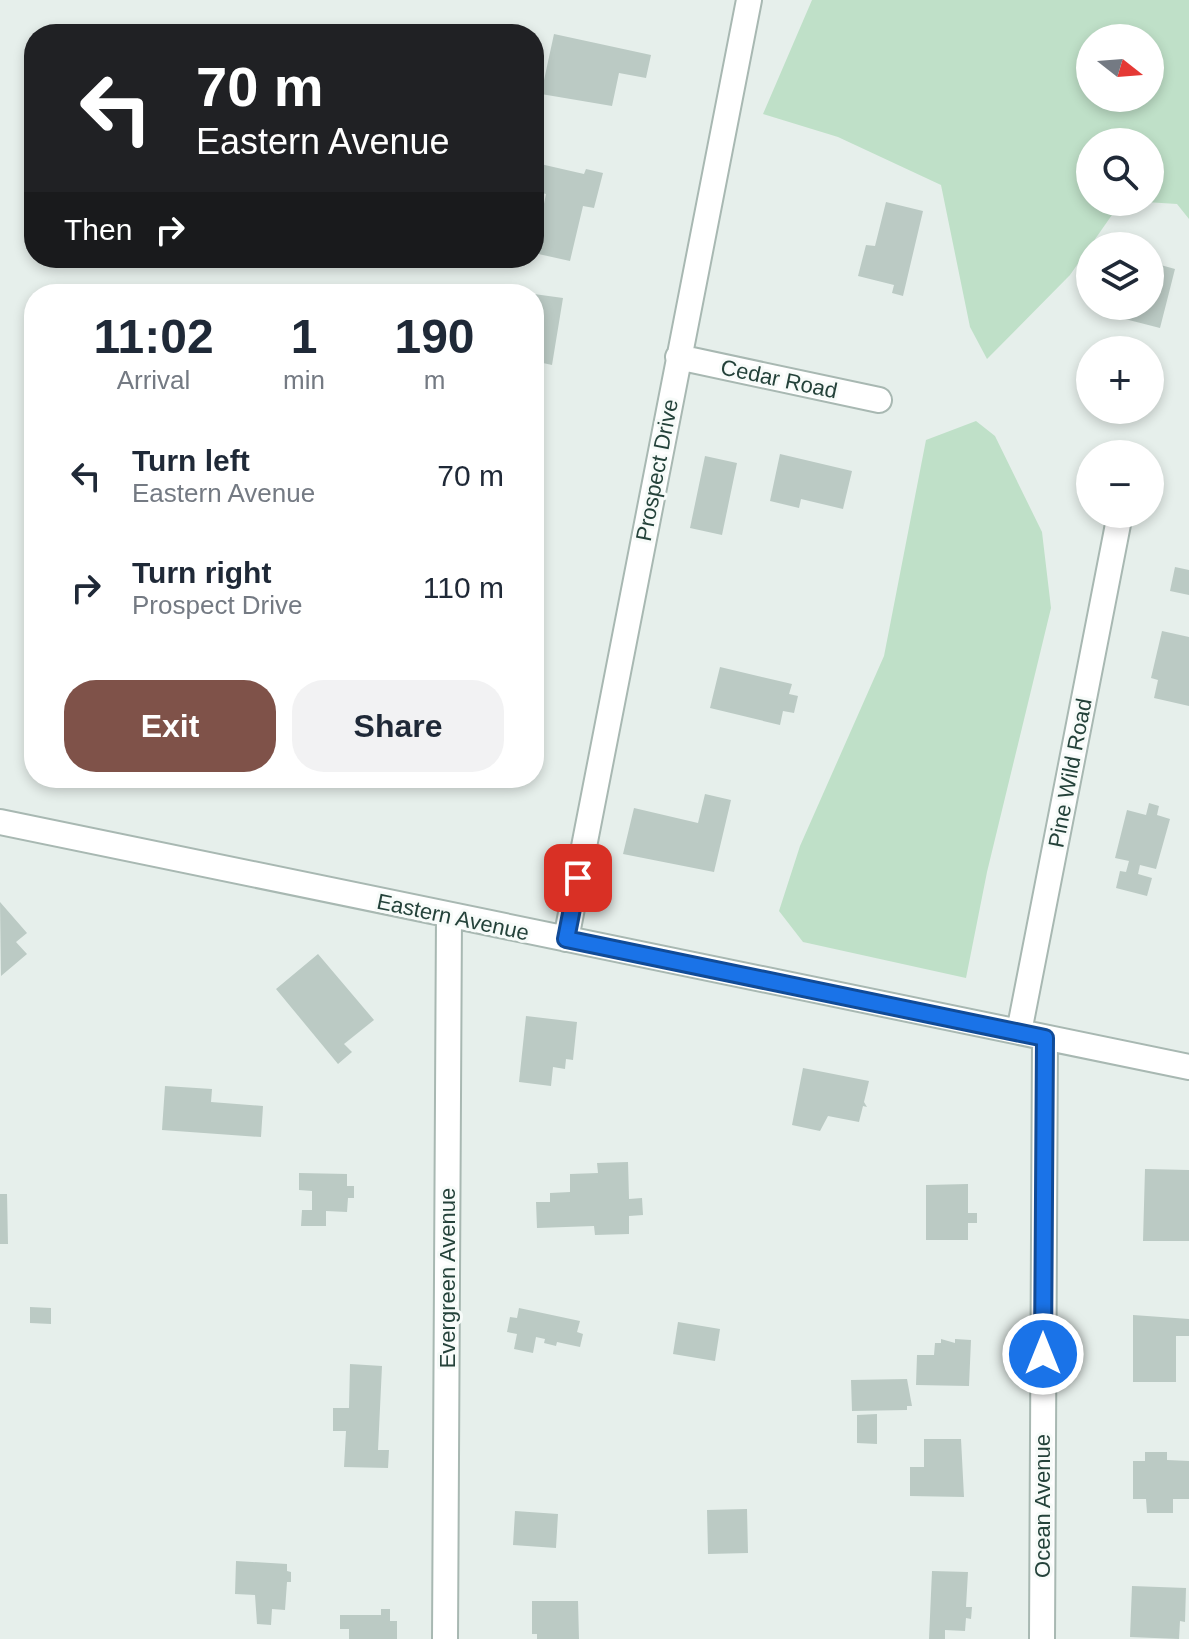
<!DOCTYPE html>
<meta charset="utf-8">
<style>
:root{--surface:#fff;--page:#f2f2f3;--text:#1f2937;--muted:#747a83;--accent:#7f5249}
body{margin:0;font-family:Arial,sans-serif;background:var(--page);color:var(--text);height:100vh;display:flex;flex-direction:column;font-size:30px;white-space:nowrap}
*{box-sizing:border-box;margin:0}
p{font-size:26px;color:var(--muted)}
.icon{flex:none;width:44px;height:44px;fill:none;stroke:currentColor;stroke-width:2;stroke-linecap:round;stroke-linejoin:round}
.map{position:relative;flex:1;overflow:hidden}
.drawer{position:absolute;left:24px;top:284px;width:520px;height:504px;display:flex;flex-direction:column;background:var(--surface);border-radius:32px;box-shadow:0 4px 12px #0003}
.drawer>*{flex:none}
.hud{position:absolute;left:24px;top:24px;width:520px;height:244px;border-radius:32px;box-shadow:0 4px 12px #0003;background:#202124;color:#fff;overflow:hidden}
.needle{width:52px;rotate:107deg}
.buttons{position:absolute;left:1076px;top:24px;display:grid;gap:16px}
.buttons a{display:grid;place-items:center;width:88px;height:88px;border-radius:50%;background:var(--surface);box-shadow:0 4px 12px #0003;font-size:40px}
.pin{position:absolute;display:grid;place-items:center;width:68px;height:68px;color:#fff;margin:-34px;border-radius:16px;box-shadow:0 4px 12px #0006}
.me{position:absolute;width:88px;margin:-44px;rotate:0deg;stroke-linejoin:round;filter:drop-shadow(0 0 6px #0008)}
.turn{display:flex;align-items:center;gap:28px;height:168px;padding:0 40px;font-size:36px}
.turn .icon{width:104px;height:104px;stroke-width:2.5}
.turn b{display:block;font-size:56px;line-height:68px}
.then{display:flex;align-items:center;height:76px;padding:0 40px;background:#0003;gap:16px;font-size:30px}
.eta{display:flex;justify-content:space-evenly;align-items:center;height:136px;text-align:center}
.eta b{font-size:48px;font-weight:700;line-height:56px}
.cta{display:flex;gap:16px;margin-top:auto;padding:16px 40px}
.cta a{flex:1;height:92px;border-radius:32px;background:var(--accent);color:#fff;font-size:32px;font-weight:700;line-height:92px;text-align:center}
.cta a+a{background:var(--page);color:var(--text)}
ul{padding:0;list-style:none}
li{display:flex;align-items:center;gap:24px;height:112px;padding:0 40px}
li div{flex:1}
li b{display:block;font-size:30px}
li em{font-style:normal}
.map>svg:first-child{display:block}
.green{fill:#bfe0c8;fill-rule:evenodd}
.building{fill:#bbcac4}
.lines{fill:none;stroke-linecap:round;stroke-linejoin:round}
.minor-casing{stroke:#a8b8b2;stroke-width:28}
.minor{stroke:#fff;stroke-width:24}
.route-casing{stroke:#114b97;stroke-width:20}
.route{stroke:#1a73e8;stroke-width:14}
.labels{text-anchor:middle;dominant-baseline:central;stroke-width:6;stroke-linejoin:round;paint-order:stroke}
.street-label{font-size:22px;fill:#24423a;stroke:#f7fbf9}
</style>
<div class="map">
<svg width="1189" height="1639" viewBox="0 0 1189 1639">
<rect width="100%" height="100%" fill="#e6efeb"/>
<path class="green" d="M812,0h377v219l-12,-15 -31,-2h4v-60h-60v60h31l-51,73 -83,84 -17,-32 -29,-142 -103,-48 -75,-23zM1090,38h60v60h-60z
M976,421l19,15 47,96 9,76 -64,264 -21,106 -163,-36 -24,-31 21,-65 84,-190 42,-216z"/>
<path class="building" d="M554,34l97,21 -5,23 -27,-5 -7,33 -71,-12z
M536,163l48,11 2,-5 17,4 -9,35 -11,-2 -13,55 -36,-8 12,-59 -12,-3z
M886,202l37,9 -20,85 -11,-3 2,-8 -36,-9 8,-31 9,1z
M1150,262l25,7 -15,59 -39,-10 3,-12h26z
M534,294l29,4 -11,67 -18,-4z
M534,408l10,3 -9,38h-1z
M780,454l72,17 -9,38 -42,-10 -2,9 -29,-7z
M705,456l32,7 -15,72 -32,-7z
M1175,567l14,3v25l-19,-4z
M1162,631l27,6v69l-35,-8 4,-18 -7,-2z
M720,667l72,17 -3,10 9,2 -4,17 -11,-2 -3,14 -70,-17z
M705,794l26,6 -17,72 -91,-18 11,-46 64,15z
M1149,803l10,3 -2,9 13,4 -14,50 -16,-4 -2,9 14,4 -5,18 -31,-8 4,-17 6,1 3,-11 -14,-3 12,-48 19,5z
M0,902l27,31 -11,9 11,12 -26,22z
M318,954l56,66 -30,24 8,8 -14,12 -62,-75z
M526,1016l51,6 -4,38 -7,-1 -1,10 -12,-2 -2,19 -32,-4z
M803,1068l66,13 -5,21 3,5 -4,-1 -4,16 -31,-6 -8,15 -28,-6z
M165,1086l47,3 -1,13 52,4 -2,31 -99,-7z
M628,1162l1,37 13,-1 1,17 -14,1v18l-34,1 -1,-9 -57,2 -1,-26h14v-9l20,-1v-18l28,-1 -1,-10z
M1145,1169l44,1v71h-46z
M299,1173l48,1v12h7v12h-6l-1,14 -21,-1v15h-25l1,-16h10v-19l-13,-1z
M968,1184v29h9v10h-9v17h-42v-55z
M0,1194h7l1,50h-8z
M30,1307l21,1v16l-21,-1z
M519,1308l61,13 -3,11 6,2 -3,13 -23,-5 -1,4 -12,-3 1,-4 -9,-2 -3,16 -19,-4 3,-15 -10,-2 3,-15 7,1z
M1133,1315l56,4v17h-13v46h-43z
M678,1322l42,7 -5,32 -42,-7z
M941,1339l14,4v-4l16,1 -2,46 -53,-1 1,-30h17l1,-12h6z
M350,1364l32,2 -4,84h11l-1,18 -44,-1 2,-36h-13v-23h16z
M907,1379l5,27h-5v4l-55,1 -1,-31z
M877,1414v30l-20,-1v-28z
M924,1439h37l3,58 -54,-1v-29h14z
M1145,1452h22v8l22,1v38h-16v14h-26l-1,-14h-13v-38h12z
M747,1509l1,44 -40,1 -1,-44z
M515,1511l43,3 -2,34 -43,-3z
M236,1561l51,3v7l4,1v10h-4l-2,28 -13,-1 -1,16 -14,-1 -2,-29 -20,-1z
M932,1571l36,1 -2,35h6l-1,12 -5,-1 -1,13 -20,-1v9h-16z
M1132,1586l54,2 -1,34 -5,-1 -1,18 -49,-2z
M532,1601h46l1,38h-42v-5h-5z
M381,1609h9v12h7v18h-48v-10h-9v-14h41z"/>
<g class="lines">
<g class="minor-casing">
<path id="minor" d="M678,357l201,43
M0,822l1189,245
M566,939l183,-939
M1019,1032l101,-518
M445,1639l4,-723
M1042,1639l3,-601"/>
</g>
<use href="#minor" class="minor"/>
</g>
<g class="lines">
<g class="route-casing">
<path id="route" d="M578,878l-12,61 479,99 -2,316"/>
</g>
<use href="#route" class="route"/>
</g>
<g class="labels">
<g class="street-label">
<text transform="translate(779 379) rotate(12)">Cedar Road</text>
<text transform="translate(657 470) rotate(-79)">Prospect Drive</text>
<text transform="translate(1070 773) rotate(-79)">Pine Wild Road</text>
<text transform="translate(453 917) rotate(12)">Eastern Avenue</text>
<text transform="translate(447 1278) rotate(-90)">Evergreen Avenue</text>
<text transform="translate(1042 1506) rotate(-90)">Ocean Avenue</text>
</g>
</g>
</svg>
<div class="buttons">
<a><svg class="needle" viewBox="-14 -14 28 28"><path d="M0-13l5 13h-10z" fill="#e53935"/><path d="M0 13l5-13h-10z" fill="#747a83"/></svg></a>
<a><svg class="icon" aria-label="search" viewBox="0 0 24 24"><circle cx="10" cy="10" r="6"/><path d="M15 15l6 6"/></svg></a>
<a><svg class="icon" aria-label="layers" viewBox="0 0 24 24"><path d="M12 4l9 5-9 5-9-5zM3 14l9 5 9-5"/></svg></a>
<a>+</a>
<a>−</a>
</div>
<div class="pin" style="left:578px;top:878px;background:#d93025"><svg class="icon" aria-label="arrive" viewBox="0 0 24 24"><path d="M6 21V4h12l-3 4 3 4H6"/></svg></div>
<svg class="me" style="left:1043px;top:1354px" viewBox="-20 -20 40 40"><circle r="17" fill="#1a73e8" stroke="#fff" stroke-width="3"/><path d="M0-11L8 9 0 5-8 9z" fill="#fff"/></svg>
<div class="hud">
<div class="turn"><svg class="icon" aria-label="left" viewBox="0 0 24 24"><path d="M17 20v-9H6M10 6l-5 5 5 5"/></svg><div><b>70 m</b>Eastern Avenue</div></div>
<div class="then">Then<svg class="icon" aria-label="right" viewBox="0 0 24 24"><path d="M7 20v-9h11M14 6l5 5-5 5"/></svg></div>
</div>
<section class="drawer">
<div class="eta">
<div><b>11:02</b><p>Arrival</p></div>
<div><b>1</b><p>min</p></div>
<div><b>190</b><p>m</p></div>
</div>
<ul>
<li><svg class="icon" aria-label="left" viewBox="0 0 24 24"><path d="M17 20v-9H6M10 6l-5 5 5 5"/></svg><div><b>Turn left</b><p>Eastern Avenue</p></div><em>70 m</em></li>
<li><svg class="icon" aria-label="right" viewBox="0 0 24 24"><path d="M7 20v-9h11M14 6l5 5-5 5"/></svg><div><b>Turn right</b><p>Prospect Drive</p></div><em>110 m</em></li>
</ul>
<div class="cta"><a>Exit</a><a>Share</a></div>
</section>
</div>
